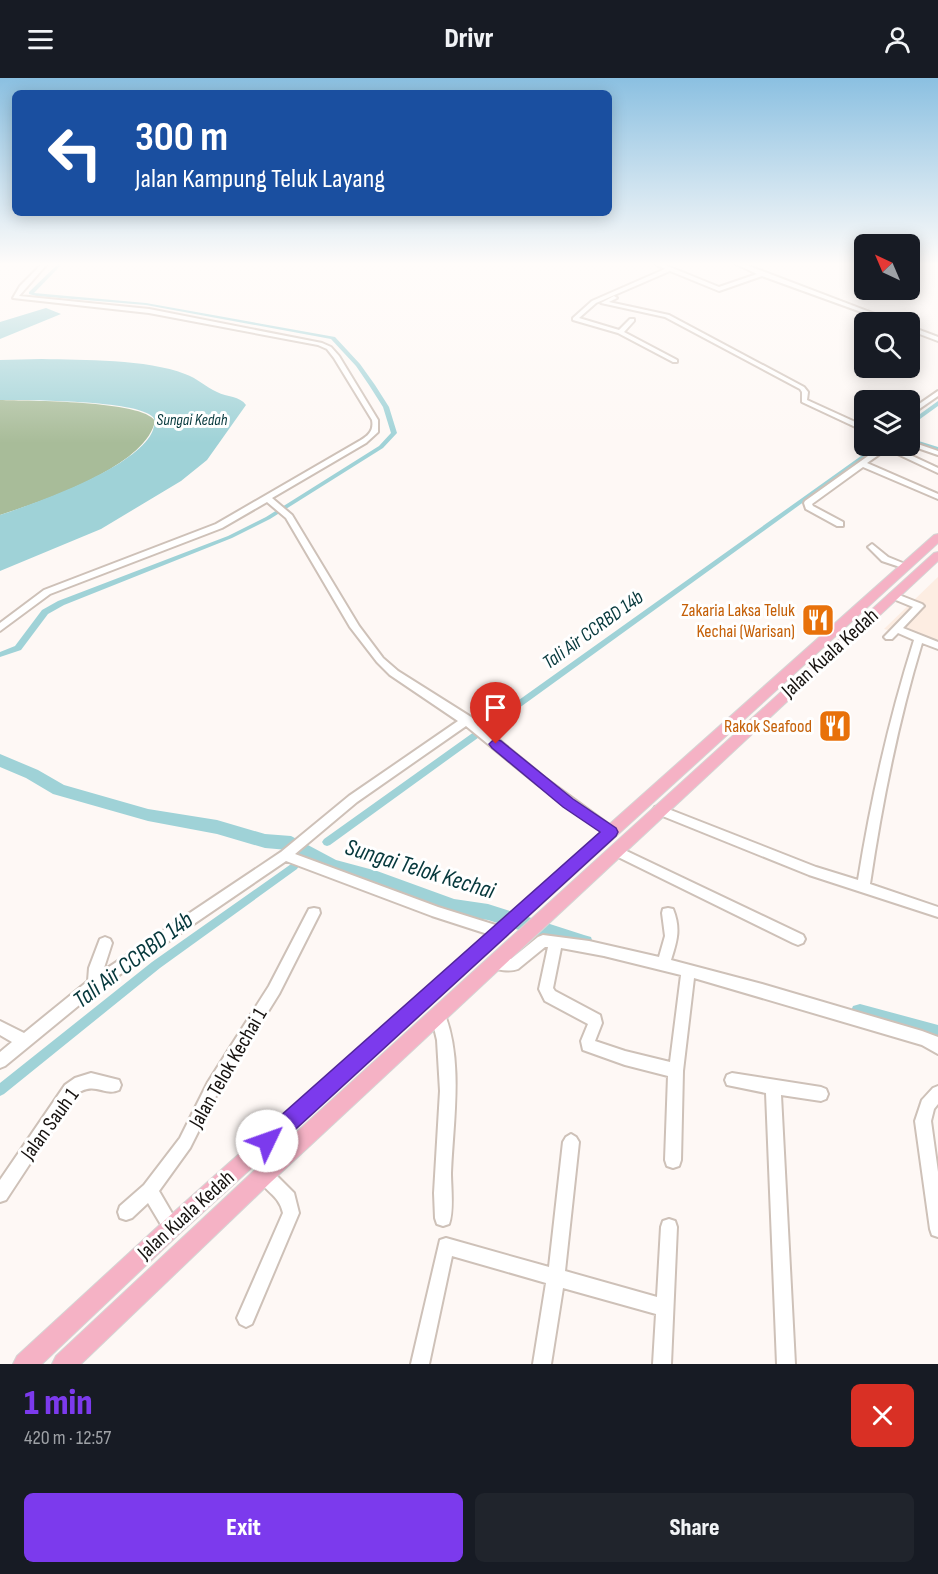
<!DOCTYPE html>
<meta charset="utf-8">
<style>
:root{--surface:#171b24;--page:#20242c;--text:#f1f3f6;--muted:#9ea1a6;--accent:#7c3aed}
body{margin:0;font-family:"Sofia Sans Condensed",sans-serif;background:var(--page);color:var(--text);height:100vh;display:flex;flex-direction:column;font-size:22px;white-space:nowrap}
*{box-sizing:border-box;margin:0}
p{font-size:20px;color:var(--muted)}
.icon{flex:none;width:33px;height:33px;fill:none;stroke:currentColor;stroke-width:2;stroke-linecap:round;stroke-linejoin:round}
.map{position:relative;height:1286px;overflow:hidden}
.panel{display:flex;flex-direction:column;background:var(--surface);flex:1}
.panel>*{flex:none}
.banner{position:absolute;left:12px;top:12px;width:600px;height:126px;border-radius:9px;box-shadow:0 3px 15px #0003;background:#1a4fa0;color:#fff;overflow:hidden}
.needle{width:39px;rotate:316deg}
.tools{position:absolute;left:854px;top:156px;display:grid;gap:12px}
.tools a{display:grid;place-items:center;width:66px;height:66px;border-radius:9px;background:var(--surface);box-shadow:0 3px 15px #0003;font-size:30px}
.pin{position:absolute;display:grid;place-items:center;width:51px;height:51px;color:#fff;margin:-62px -26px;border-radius:50% 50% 50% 0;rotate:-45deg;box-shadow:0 0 6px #0007}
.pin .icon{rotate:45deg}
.me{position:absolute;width:66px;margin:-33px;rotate:48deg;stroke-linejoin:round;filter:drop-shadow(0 0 4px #0008)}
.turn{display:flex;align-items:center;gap:21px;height:126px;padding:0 24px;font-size:27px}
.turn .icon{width:78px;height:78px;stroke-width:2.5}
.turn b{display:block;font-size:42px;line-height:51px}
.round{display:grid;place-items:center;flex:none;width:63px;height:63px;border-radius:9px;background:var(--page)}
.overview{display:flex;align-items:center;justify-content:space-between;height:102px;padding:0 24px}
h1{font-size:36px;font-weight:800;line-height:45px;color:var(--accent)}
.action{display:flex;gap:12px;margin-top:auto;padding:12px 24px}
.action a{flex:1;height:69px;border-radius:9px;background:var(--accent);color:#fff;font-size:24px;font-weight:800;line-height:69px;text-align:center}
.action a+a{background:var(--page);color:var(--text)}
header{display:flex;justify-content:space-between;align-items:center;height:78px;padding:0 24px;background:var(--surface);font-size:27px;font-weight:800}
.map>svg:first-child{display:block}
.built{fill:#fdede2}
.forest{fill:#a8bc99}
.water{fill:#9fd2d7}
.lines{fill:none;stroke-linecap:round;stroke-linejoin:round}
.canal{fill:#9fd2d7;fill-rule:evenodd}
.river{fill:#9fd2d7;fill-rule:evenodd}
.minor-casing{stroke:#cec1b8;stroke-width:4}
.major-casing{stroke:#d5d5d4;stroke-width:2}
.minor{fill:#fff;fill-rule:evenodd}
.major{fill:#f5b2c5;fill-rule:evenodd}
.route{fill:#7c3aed;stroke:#51269a;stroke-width:1.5}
.labels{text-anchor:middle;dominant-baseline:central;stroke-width:6;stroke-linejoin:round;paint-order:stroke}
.far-water-label{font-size:16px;font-style:italic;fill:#06383c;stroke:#fff}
.food-label{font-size:18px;fill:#c56008;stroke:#fff;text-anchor:end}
.water-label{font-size:20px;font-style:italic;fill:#06383c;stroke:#fff}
.near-street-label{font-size:21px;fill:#171310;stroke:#fff}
.near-water-label{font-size:24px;font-style:italic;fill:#06383c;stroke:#fff}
</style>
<header><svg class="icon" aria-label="menu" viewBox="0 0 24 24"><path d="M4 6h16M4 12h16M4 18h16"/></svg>Drivr<svg class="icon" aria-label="person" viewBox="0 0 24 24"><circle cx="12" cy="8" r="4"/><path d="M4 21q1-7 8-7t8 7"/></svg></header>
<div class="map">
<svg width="938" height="1286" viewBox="0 0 938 1286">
<rect width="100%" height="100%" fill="#fef8f5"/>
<path class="built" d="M938,499v62l-4,3 -50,-13z"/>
<path class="forest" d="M0,322c27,1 143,0 155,21 -9,46 -115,81 -155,94z"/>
<path class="water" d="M46,230l15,6 -61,25v-17z
M42,281c41,1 105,0 143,15 12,4 21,13 32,18 10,5 23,4 29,13l-39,55 -26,21 -80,48 -101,42v-56c36,-12 139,-48 153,-85 1,-4 3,-9 0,-13 -16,-17 -126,-17 -153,-17v-40z"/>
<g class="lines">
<path class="canal" d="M59,185h4l-29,30 112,10 189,34 25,27 15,21 14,22 8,26 -14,15 -113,71 -38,19 -168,67 -16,9 -27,36 -21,7v-5l15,-6 27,-36 16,-9 170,-65 38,-19 113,-71 12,-13 -8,-26 -14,-22 -13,-19 -25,-27 -185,-34 -110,-9 -7,-2v-2z
M938,323v5l-29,21v-5z
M909,360l29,9v4l-29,-9z
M875,368h6l-551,399 -3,1 -3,-1 -2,-3 2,-3z
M294,784l3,1 2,3 -2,3 -137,99 -156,126 -4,2v-13l152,-121z"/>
<path class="river" d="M0,676l38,16 26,15 84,24 69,11 48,14 26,2 45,24 41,11 77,28 34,5 96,31 7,2 2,6 -2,6 -7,2 -96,-31 -34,-5 -79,-30 -50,-14 -37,-21 -23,-2 -48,-14 -69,-13 -95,-27 -27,-16 -26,-11z
M860,926l78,21v20l-85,-25 -3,-7 3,-7z"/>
<g class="minor-casing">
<path id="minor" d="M43,185h5l-29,33 130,13 173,34 9,4 8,9 39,64v12l-12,11 -94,55 20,17 67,111 24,32 15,13 73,46 74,61 70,51 2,3 -2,3 -4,2 -4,-2 -70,-51 -71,-58 -109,76 -62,52 143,53 67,21 2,4 -2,4 -5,2 -68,-22 -146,-55 -186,127 -95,78 -5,2v-16l12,-10 -12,-7v-14l24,12 64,-52 1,-13 11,-29 5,-2 5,2 2,4 -9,28 178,-119 68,-56 109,-75 -68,-46 -13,-13 -27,-35 -64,-109 -19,-16 -45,26 -172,66 -50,37v-8l44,-33 172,-66 145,-84c8,-5 13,-10 11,-20l-38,-62 -7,-9 -9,-4 -169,-32 -136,-15 7,-12z
M653,185h7l59,24 38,-13 -23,-11h7l155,59h-7l-127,-46 -43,15 -49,-20 -74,32 -17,15 40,12 11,-11h4v2l-10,11 53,28v2h-4l-55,-29 -45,-13v-2l19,-17 73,-32z
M614,218l3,2 -8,4 60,13 135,72 4,5 -1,8 57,26v5l-62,-29v-10l-2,-3 -135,-72 -64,-14z
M909,248l29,11v4l-29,-11z
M938,313v5l-29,20v-5z
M909,363l29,10v4l-29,-10z
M882,368h9l47,22v5l-51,-24 -20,14 71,31v5l-75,-32 -51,37 1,2 30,16v4h-6l-31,-17 -2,-6 1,-2z
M872,466l16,13 22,9 -4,3 -24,-8 -14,-14z
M894,515l28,11 2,2 -2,2 -19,20 35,14v7l-16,-6c-24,79 -40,160 -52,241l68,23v10l-129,-42 -154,-62 -2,-3 2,-3 4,-1 4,1 153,60 42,13c13,-81 31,-161 56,-240l-16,-7 -6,6h-6l-2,-2 29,-30 -22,-9 -2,-2 2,-2z
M616,768l187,89 2,4 -2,4 -5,2 -5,-2 -181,-89 -2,-3 2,-3z
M314,830l5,1 1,4 -41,81 -61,98 -28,56 -31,43 21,36 -2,6 -6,2 -6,-2 -18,-30 -16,15 -6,2 -6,-2 -2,-6 2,-6 24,-21 36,-47 28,-56 61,-96 40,-77z
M668,830l5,1c8,20 4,32 -2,51l91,24 160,47 16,6v17l-16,-9 -228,-67 -11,93 -2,89 -2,6 -6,2 -6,-2 -2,-6 3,-84 -43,-11 -42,-15 -2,-9 7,-17 -43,-23 -6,-12 9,-42h-3l-27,22c-8,3 -21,1 -29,-2l-2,-4 2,-4 5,-2 17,2 27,-22 5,-2 46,6 70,16 6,-21 -3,-23 1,-4zM561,870l43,8 77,19 -11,87 -45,-11 -30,-10 7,-18 -2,-8 -45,-24 -2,-3z
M438,930l5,2c21,48 10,112 8,163 0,14 3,38 -2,51l-6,2 -6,-2 -2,-6 -1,-25 6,-102 -3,-51 -6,-25 2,-5z
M91,995l28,7 2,5 -2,5c-15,7 -24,-10 -44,5l-69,105 -6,2v-22l65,-95 10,-7z
M732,995l89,14 5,2 2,5 -2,5 -5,2 -40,-6 14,269h-18l-11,-271 -39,-8 -2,-5 2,-5z
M938,1008v18l-4,5 -3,12 7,51v65l-6,-2 -2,-6 -15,-108 7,-21 11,-12z
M571,1056l5,3 3,5 -14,129 92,26 4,-70 2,-6 6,-2 6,2 2,6 -6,137h-18l3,-50 -93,-26 -12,76h-18l13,-81 -94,-27 -23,108h-18l29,-124 6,-2 103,29 14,-125 3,-5z
M264,1089l6,2 24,24 5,20 -47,111 -6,3 -6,-3 -3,-6 46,-105c-4,-19 -20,-22 -27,-38l2,-6z"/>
</g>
<g class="major-casing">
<path id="major" d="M938,456v9l-759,691 -137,130h-29l4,-8 148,-136 769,-685z
M938,474v9l-667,621 -190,182h-29l4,-8 201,-188 677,-615z"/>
</g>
<use href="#minor" class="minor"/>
<use href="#major" class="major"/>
</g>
<linearGradient id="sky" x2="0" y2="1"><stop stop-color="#8bc0e1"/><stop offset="0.51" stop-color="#fffcfa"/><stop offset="1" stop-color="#fffcfa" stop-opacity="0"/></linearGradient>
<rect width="938" height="365" fill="url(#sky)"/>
<path class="route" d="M496,661l5,2 72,58 43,29 2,4 -2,4 -341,312 -8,3 -7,-3 -3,-7 3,-7 340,-302 -37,-25 -71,-59 -3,-4 3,-3z"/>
<defs>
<g id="restaurant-square" transform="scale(1.725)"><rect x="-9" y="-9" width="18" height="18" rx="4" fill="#e8710a" stroke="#fff"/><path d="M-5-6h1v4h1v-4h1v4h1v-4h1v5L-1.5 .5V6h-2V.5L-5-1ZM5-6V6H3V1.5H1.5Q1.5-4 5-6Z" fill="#fff"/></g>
</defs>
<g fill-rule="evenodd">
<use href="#restaurant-square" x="818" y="542"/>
<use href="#restaurant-square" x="835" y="648"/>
</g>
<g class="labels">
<g class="far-water-label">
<text x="192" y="342">Sungai Kedah</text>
</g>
<g class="food-label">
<text x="795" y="532">Zakaria Laksa Teluk<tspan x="795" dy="21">Kechai (Warisan)</tspan></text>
<text x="812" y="648">Rakok Seafood</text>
</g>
<g class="water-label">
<text transform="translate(593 552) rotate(-36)">Tali Air CCRBD 14b</text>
</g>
<g class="near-street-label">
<text transform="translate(830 575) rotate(-42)">Jalan Kuala Kedah</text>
<text transform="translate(228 990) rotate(-60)">Jalan Telok Kechai 1</text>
<text transform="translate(50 1046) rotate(-54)">Jalan Sauh 1</text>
<text transform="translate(186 1137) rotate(-42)">Jalan Kuala Kedah</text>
</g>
<g class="near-water-label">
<text transform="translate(420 791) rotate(17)">Sungai Telok Kechai</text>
<text transform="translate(133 882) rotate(-37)">Tali Air CCRBD 14b</text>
</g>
</g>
</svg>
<div class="tools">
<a><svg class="needle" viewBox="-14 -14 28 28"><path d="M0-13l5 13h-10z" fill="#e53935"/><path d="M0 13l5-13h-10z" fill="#9ea1a6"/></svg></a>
<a><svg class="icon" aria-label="search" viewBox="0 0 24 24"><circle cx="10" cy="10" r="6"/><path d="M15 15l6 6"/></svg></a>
<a><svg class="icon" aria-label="layers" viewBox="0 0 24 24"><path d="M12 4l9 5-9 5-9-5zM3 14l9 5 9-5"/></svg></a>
</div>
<div class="pin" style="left:496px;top:666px;background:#d93025"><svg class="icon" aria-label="arrive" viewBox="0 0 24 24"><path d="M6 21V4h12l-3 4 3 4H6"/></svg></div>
<svg class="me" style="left:267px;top:1063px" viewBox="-20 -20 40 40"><circle r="19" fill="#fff"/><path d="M0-13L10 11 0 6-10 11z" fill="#7c3aed"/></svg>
<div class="banner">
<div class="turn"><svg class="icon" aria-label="left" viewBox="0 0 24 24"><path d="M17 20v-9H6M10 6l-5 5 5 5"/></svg><div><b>300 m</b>Jalan Kampung Teluk Layang</div></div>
</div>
</div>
<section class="panel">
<div class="overview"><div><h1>1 min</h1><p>420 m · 12:57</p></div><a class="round" style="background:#d93025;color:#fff"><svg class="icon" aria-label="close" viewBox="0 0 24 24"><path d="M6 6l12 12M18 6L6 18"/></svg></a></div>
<div class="action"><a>Exit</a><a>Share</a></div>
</section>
